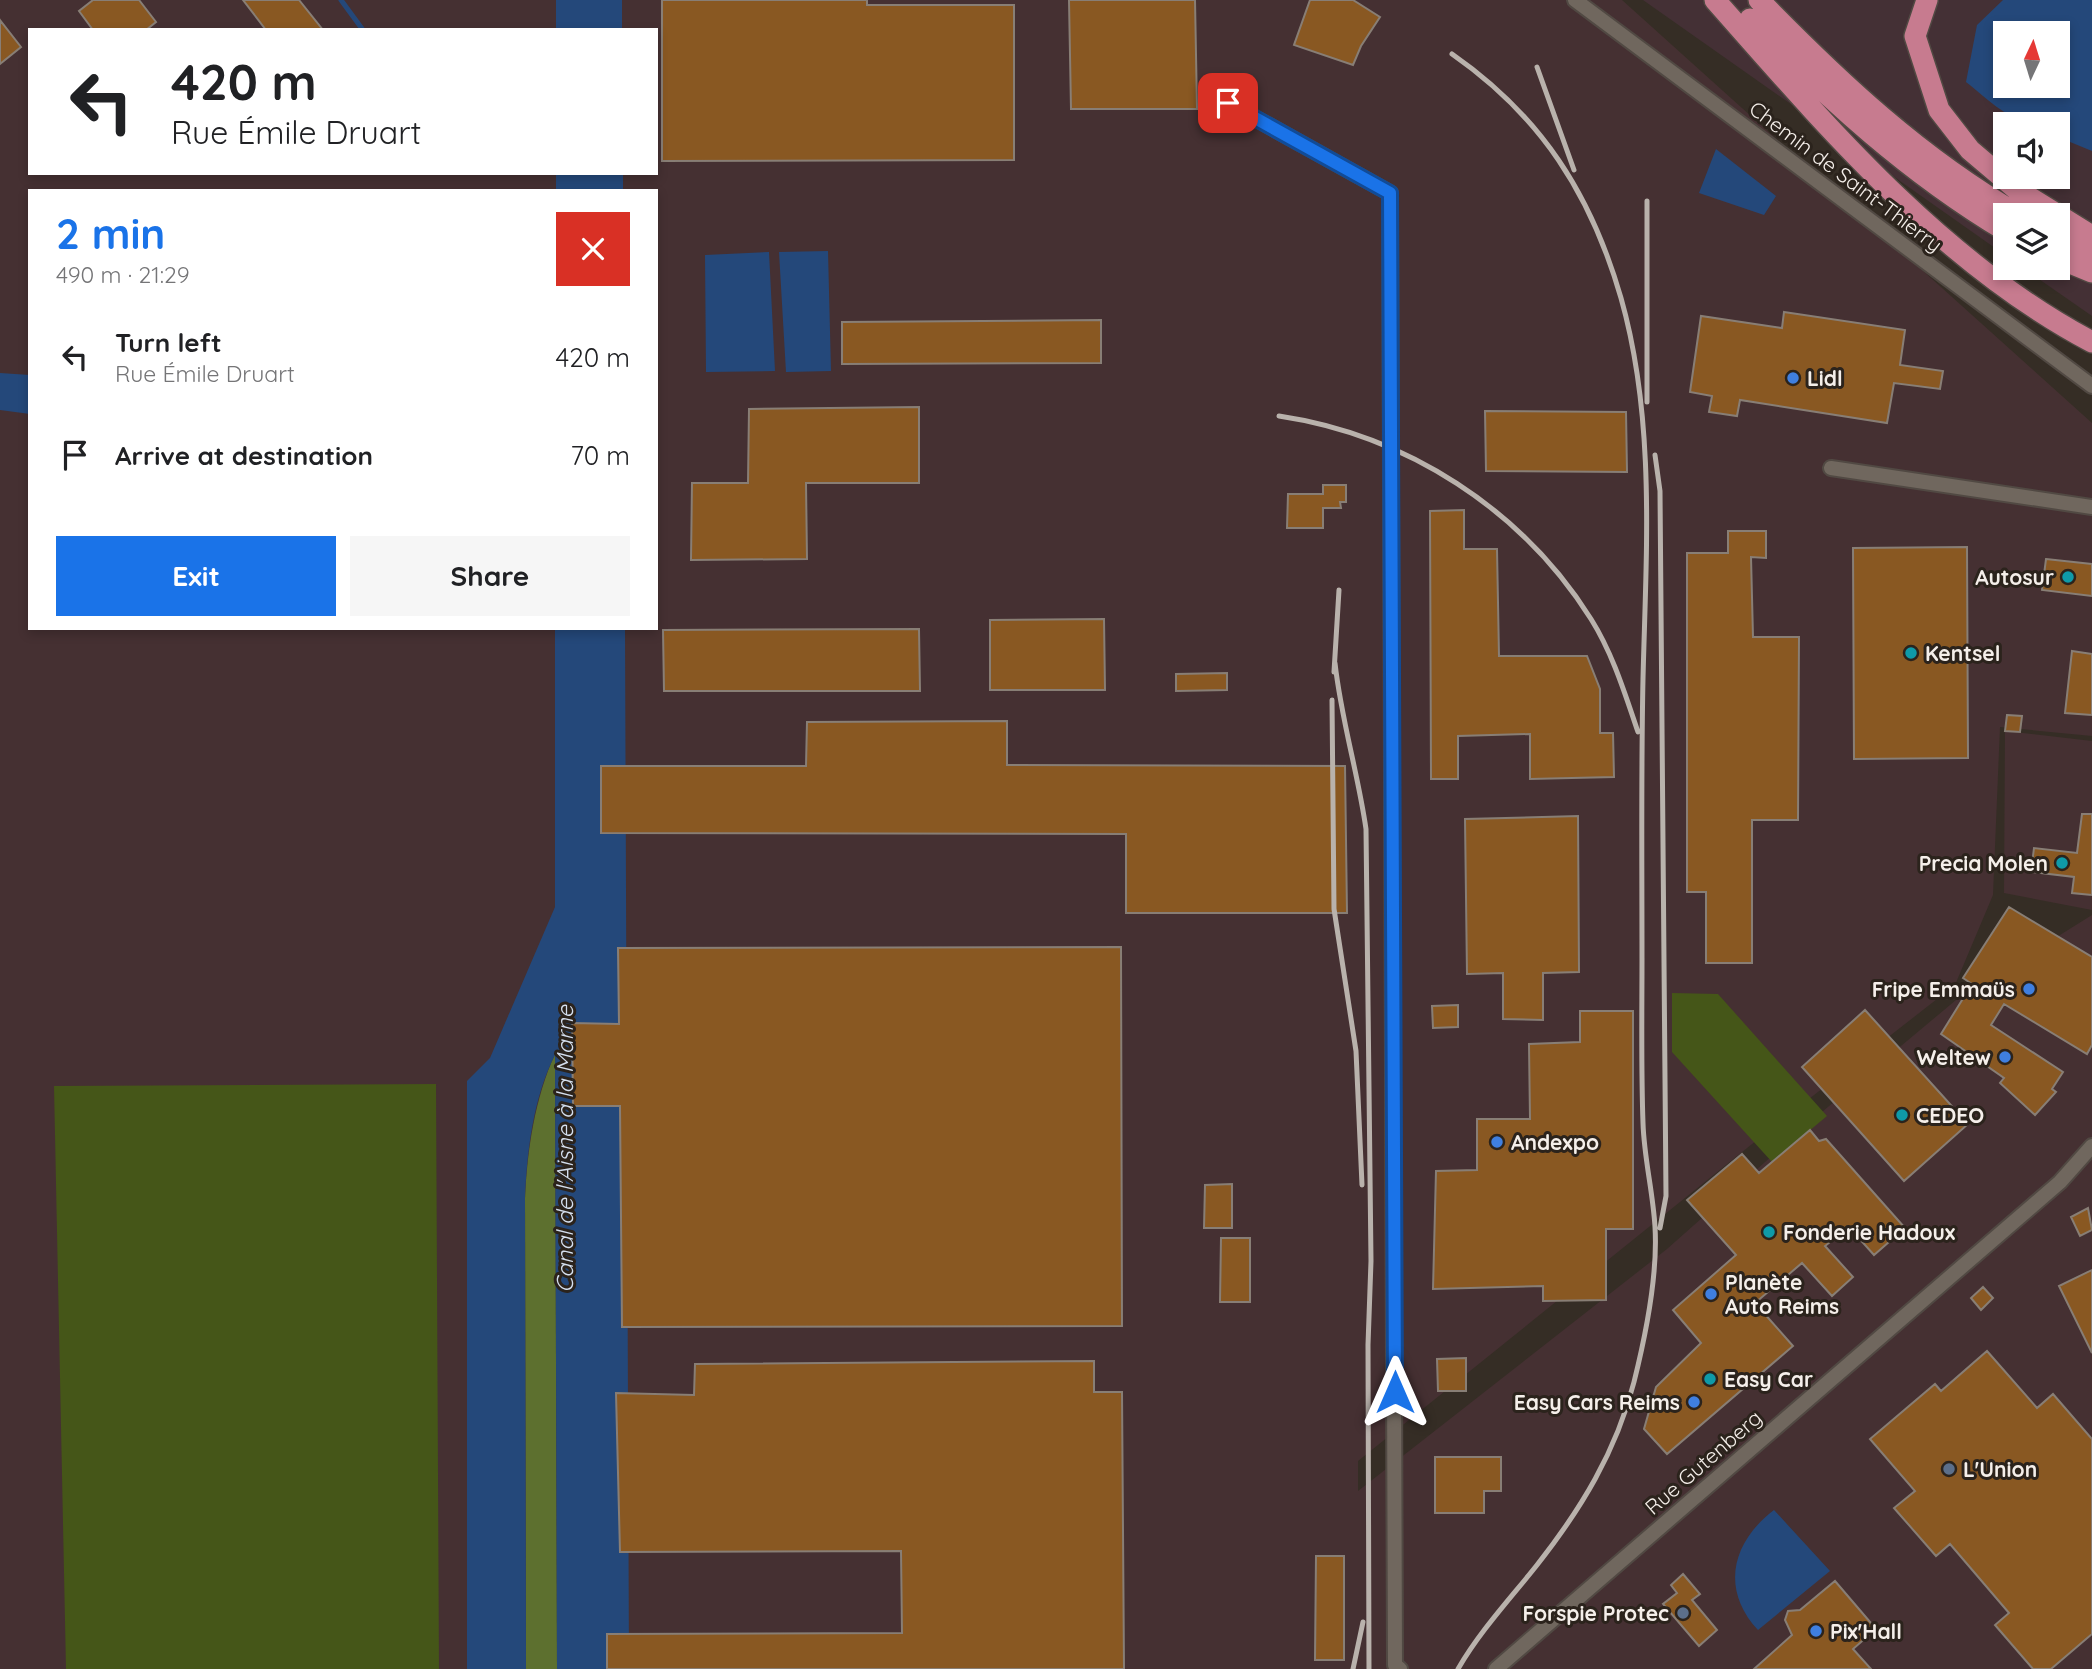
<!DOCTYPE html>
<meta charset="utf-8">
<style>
:root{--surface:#fff;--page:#f6f6f6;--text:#202124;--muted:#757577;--accent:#1a73e8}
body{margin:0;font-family:Quicksand,sans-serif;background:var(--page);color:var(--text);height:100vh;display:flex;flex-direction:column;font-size:26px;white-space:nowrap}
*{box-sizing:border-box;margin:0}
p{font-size:23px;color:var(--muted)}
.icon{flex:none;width:38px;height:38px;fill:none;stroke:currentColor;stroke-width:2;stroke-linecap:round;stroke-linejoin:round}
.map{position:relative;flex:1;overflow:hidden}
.drawer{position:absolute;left:28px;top:189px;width:630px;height:441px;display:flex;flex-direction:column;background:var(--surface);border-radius:0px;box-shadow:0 4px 10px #0003}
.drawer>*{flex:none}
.hud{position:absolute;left:28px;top:28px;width:630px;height:147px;border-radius:0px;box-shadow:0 4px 10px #0003;background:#fff;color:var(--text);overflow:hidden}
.needle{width:46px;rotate:4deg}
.controls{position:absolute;left:1993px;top:21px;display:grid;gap:14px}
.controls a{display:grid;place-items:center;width:77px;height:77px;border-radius:0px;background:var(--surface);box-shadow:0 4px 10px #0003;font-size:35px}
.pin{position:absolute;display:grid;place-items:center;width:60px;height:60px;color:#fff;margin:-30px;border-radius:14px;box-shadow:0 4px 10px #0006}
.me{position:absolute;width:77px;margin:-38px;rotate:0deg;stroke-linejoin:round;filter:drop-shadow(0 0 5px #0008)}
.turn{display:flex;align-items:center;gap:24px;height:147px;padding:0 28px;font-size:32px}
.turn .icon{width:91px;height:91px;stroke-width:2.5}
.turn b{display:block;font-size:49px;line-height:60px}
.round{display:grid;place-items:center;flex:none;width:74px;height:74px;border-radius:0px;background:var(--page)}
.overview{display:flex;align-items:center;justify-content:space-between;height:119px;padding:0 28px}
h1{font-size:42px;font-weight:700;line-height:52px;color:var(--accent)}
.button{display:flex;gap:14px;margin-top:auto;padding:14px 28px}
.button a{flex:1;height:80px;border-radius:0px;background:var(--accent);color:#fff;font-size:28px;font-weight:700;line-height:80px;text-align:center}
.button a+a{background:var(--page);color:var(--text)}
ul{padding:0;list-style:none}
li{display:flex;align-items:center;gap:21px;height:98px;padding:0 28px}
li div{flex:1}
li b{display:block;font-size:26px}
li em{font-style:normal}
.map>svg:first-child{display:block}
.commercial{fill:#443035;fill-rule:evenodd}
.industrial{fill:#453032;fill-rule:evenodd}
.green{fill:#455618}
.forest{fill:#5d702f}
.water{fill:#24487a;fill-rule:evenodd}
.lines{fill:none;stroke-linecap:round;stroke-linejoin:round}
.stream{stroke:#24487a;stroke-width:5}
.building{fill:#895822;stroke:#887e75;stroke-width:2}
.minor-casing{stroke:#514943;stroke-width:18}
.trunk-casing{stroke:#514943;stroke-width:24}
.minor{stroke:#70675e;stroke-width:14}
.trunk{stroke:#c77b8f;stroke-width:21}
.rail{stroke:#b9b2ac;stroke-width:5}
.route-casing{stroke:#114b97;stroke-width:18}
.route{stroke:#1a73e8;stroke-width:12}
.shop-dot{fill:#3f7fe0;stroke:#2b231c;stroke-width:2.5}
.culture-dot{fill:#0f9aa8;stroke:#2b231c;stroke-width:2.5}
.service-dot{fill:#5c6f8a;stroke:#2b231c;stroke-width:2.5}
.labels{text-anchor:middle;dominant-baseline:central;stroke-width:6;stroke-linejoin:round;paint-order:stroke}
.street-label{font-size:21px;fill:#f5efea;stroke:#2b231c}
.poi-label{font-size:21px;font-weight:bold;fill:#f5efea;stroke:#2b231c;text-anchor:start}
.water-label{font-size:23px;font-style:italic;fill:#d4dfef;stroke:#2b231c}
</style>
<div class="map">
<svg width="2092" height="1669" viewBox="0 0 2092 1669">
<rect width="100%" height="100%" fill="#352d25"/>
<path class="commercial" d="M1643,0h449v316l-69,-48h35v-53h-52l-1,40zM2006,33h52v53h-52zM2006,124h52v53h-52z"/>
<path class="industrial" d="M0,0h1622l470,423v313l-92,-9 -7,168 -38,90 -173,135 -424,341v30l309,-242 143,-127 146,-122 136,-85v754h-2092zM30,30h626v143h-626zM30,191h626v437h-626z
M2005,731l87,10v169l-88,-17z"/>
<path class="green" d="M1672,993l46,1 109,122 -55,46 -100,-110z
M436,1084l3,585h-373l-12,-583z"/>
<path class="forest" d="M555,1054l2,615h-31l-1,-471c2,-48 10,-100 30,-144z"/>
<path class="water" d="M556,0h66v30h-66z
M2003,0h89v151l-34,-14v-13c-48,0 -57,-14 -92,-42l11,-57zM2058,33v53h-52v-53z
M1716,149l60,47 -12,19 -65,-22z
M556,173h67v18h-67z
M828,251l3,120 -45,1 -7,-120z
M769,252l6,119 -69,1 -1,-117z
M0,373l30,2v39l-30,-4z
M555,628h70l4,1041h-72l-2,-614c-22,43 -28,97 -30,143l1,471h-59v-588l23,-23 65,-151z
M1774,1510l56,61 -72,59c-38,-41 -26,-88 16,-120z"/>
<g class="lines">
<path class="stream" d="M341,0l22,30"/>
</g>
<path class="building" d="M93,0h46l17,22 -10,8h-53l-14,-19z
M243,0h56l24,30h-57z
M662,0h205v5h147v155l-352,1z
M1069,0h126l2,109h-126z
M1310,0h43l27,17 -19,29 -8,19 -59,-20z
M0,20l21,27 -21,17z
M1784,312l121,18 -5,35 43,6 -3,18 -46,-6 -7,40 -147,-23 -3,16 -28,-4 3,-16 -22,-4 11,-76 81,12z
M1101,320v43l-259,1v-42z
M919,407v76h-113l1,76 -116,1 1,-77h56l1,-74z
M1485,411l141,1 1,60 -141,-1z
M1323,485h23v17h-6l1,6h-18v20h-36l1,-34h35z
M1464,510v39h33l2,107h88l13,33v44h13l1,44 -84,2v-45l-72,2v43h-27l-1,-268z
M1728,531h38v27l-15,-1 2,80h46l-1,183h-46v143h-46v-71h-19v-339h41z
M1967,547l1,211 -114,1 -1,-211z
M2046,559l46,5v32l-50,-6z
M1104,619l1,71h-115v-70z
M919,629l1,62h-256l-1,-61z
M2072,651l20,3v61l-27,-2z
M1227,673v17l-51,1v-17z
M2007,715l15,1 -2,16 -15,-1z
M1007,721v44l338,1 2,147h-221v-79l-525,-1v-67h205l1,-44z
M2082,814h10v81l-20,-2 2,-16 -43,-5 3,-24 43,5z
M1578,816l1,156 -36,1v47l-40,-1v-46l-36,1 -2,-155z
M2009,907l83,50v88l-5,9 -83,-50 -13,21 72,47 -11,17 4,3 -21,23 -35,-32 4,-5 -63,-44 31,-50 -9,-6z
M1121,947l1,379 -500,1 -2,-221h-47l-1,-83 47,1 -1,-76z
M1458,1005v22l-25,1 -1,-22z
M1865,1010l103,114 -64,57 -102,-114z
M1580,1011h53v218h-27v71l-63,1v-15l-110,3 3,-118 41,-1v-51h53l-1,-75 51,-2z
M1810,1130l9,11 7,-2 79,89 -31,27 -25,-28 -24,19 28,31 -21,19 -30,-33 -47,40 38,43 -126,108 -23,-25 12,-42 45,-44 -28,-33 63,-55 -49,-55 55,-46 17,19z
M1232,1184v44h-28l1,-43z
M2088,1208l4,22 -12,6 -9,-19z
M1221,1238h29v64h-30z
M2092,1270v83l-33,-67z
M1983,1287l10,11 -12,12 -10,-12z
M1987,1351l50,57 16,-14 39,45v195l-41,35h-18l-38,-44 14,-12 -59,-69 -14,12 -42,-48 21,-17 -45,-52 65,-55 6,7z
M1466,1358v33h-28l-1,-32z
M1094,1361v31h28l2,277h-517v-35l295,-1 -1,-82 -281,1 -4,-159 78,2 1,-31z
M1435,1457h66v34h-17v22h-49z
M1316,1556h28v104h-29z
M1683,1574l17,20 -8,6 25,30 -18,16 -36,-42 14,-11 -6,-8z
M1835,1581l41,48 -23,20 18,20h-117l38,-34 -7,-15 3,-9 12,-1z"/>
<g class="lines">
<g class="minor-casing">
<path id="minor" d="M1575,0l517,386
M1228,103l162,90 5,1472 5,4
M1831,468l261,39
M1496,1669l564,-487 32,-36"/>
</g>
<g class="trunk-casing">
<path id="trunk" d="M1715,0c111,126 227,263 377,342
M1759,0c80,82 161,158 260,215
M1927,0l-12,36 24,74 31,40 46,39 42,26
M1750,19c78,80 159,154 256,212
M2058,215l34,21
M2058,238l34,14
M2058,258l34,14"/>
</g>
<use href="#minor" class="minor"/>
<use href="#trunk" class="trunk"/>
<path class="rail" d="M1452,54c89,62 139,140 169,244 35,123 25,255 22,381 -2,93 -1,186 -1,279 0,55 -1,110 1,165 1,35 10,69 12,104 3,49 -9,107 -21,155 -18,70 -53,127 -97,183 -27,34 -57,66 -79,104
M1537,67l37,103
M1647,201v201
M1279,416c127,19 243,93 312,203 22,35 34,75 47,113
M1655,455l5,36 6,705 -6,32
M1335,663c6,56 23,110 31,166l5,432 -3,84 1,324
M1334,672l5,-82
M1332,700l2,209 22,142 6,134
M1353,1669l10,-47"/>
</g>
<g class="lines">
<g class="route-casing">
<path id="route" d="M1228,103l162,90 5,1199"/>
</g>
<use href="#route" class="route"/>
</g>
<g class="shop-dot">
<circle cx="1793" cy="378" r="7"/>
<circle cx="2029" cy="989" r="7"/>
<circle cx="2005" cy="1057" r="7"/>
<circle cx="1497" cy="1142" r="7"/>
<circle cx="1711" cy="1294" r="7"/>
<circle cx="1694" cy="1402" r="7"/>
<circle cx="1816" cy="1631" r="7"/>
</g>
<g class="culture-dot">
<circle cx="2068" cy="577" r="7"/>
<circle cx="1911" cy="653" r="7"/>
<circle cx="2062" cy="863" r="7"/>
<circle cx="1902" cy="1115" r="7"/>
<circle cx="1769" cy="1232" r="7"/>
<circle cx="1710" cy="1379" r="7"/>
</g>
<g class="service-dot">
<circle cx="1949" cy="1469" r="7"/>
<circle cx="1683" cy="1613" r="7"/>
</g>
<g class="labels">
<g class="street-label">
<text transform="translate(1846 176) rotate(37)">Chemin de Saint-Thierry</text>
<text transform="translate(1703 1462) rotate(-41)">Rue Gutenberg</text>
</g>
<g class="poi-label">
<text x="1807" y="378">Lidl</text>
<text x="2054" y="577" text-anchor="end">Autosur</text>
<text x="1925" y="653">Kentsel</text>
<text x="2048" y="863" text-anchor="end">Precia Molen</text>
<text x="2015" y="989" text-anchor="end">Fripe Emmaüs</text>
<text x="1991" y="1057" text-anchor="end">Weltew</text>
<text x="1916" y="1115">CEDEO</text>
<text x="1511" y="1142">Andexpo</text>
<text x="1783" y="1232">Fonderie Hadoux</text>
<text x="1725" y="1282">Planète<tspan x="1725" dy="24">Auto Reims</tspan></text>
<text x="1724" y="1379">Easy Car</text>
<text x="1680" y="1402" text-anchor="end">Easy Cars Reims</text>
<text x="1963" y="1469">L'Union</text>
<text x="1669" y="1613" text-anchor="end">Forspie Protec</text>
<text x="1830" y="1631">Pix'Hall</text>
</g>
<g class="water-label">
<text transform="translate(564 1149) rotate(-90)">Canal de l'Aisne à la Marne</text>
</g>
</g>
</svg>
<div class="controls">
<a><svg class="needle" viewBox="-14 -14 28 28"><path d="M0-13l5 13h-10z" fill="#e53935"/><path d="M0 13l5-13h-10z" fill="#757577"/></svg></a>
<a><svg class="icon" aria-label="sound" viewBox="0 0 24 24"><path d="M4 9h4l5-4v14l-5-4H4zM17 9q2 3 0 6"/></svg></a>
<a><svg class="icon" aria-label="layers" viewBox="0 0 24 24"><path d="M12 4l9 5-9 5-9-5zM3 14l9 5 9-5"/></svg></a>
</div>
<div class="pin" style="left:1228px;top:103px;background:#d93025"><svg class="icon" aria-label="arrive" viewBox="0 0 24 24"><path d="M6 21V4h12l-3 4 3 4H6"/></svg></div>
<svg class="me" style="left:1395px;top:1392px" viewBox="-20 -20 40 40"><path d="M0-17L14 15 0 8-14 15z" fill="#1a73e8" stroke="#fff" stroke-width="4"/></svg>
<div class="hud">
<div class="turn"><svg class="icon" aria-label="left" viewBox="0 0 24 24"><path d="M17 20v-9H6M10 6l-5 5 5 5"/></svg><div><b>420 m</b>Rue Émile Druart</div></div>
</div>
<section class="drawer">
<div class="overview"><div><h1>2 min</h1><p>490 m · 21:29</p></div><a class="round" style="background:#d93025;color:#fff"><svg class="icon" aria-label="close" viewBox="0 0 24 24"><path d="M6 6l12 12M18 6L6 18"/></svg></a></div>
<ul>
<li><svg class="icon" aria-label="left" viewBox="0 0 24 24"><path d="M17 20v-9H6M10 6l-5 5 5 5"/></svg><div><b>Turn left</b><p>Rue Émile Druart</p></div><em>420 m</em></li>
<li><svg class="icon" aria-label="arrive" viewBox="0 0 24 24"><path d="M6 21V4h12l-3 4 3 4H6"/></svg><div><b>Arrive at destination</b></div><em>70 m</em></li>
</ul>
<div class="button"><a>Exit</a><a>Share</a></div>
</section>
</div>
